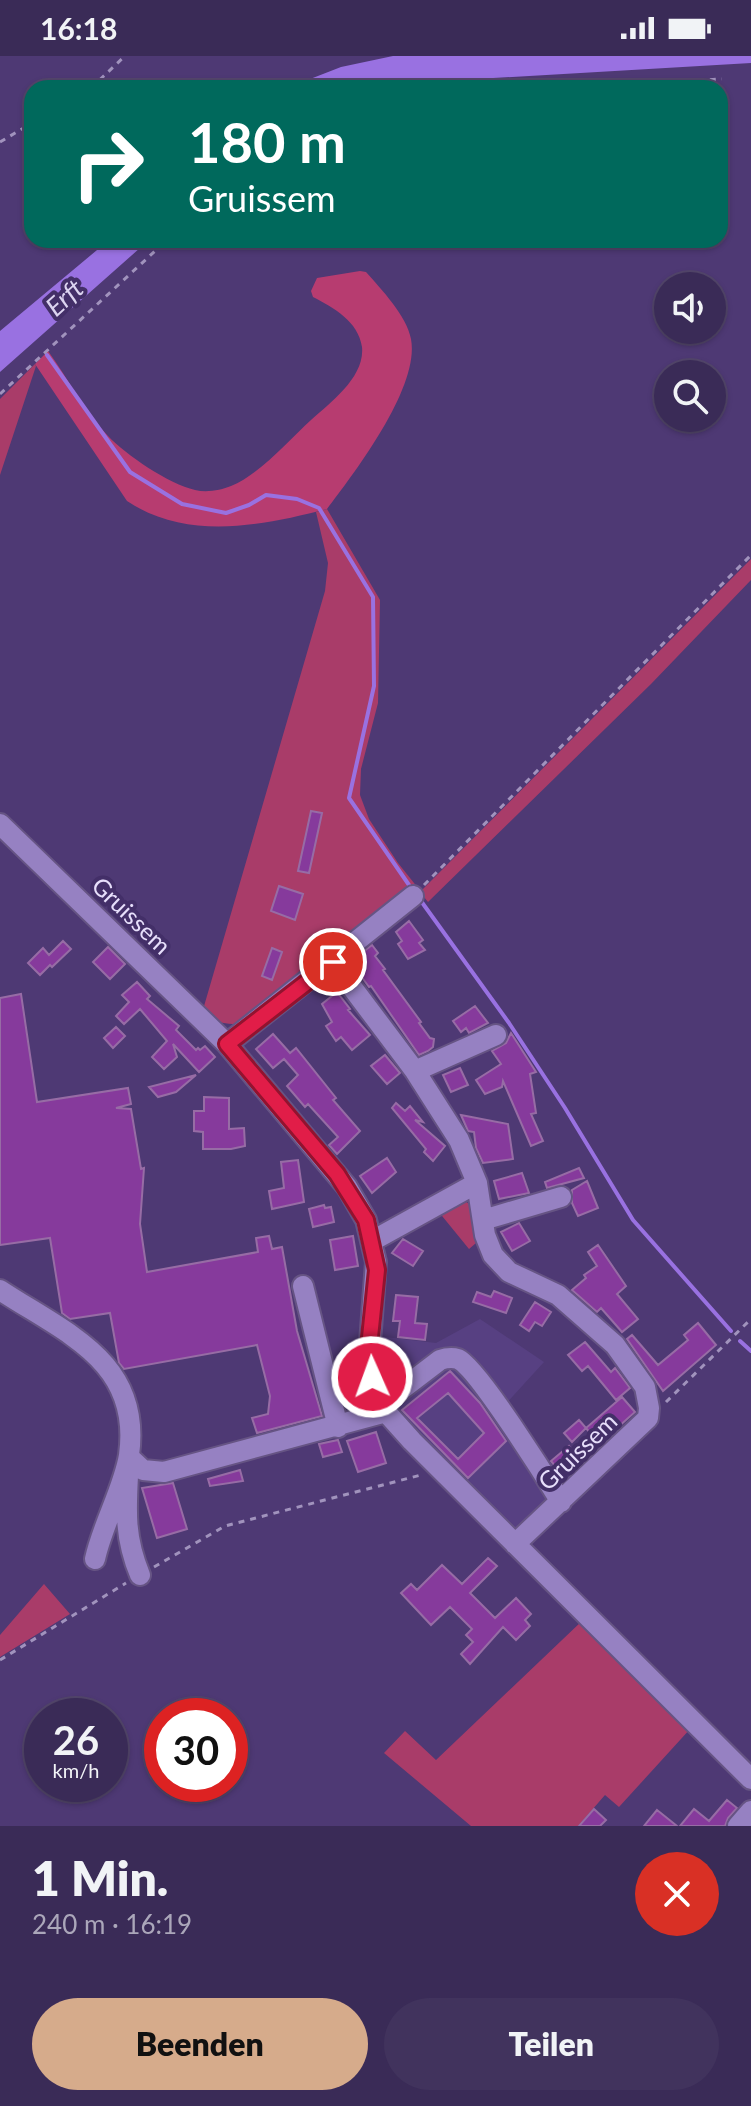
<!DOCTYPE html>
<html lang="de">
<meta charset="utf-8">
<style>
:root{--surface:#3a2b57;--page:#41335d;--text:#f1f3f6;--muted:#aba7ba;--line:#54476d;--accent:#d6ab8b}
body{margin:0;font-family:Lato,sans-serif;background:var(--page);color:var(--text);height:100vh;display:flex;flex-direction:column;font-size:30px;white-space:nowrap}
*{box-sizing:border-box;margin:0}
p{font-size:26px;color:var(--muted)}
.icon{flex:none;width:44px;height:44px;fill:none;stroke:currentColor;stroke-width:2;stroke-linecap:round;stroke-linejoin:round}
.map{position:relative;height:1770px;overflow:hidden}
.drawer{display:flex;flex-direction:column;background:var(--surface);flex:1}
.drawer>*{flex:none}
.guide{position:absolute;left:24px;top:24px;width:704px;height:168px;border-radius:24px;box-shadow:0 2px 6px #0004,0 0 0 2px var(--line);background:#00695c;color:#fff;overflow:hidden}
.controls{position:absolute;left:654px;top:216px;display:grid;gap:16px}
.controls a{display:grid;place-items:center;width:72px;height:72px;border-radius:50%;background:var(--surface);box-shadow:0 2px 6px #0004,0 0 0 2px var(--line);font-size:40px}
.speed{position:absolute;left:24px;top:1642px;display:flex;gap:16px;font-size:40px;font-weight:700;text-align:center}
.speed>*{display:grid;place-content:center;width:104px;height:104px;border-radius:50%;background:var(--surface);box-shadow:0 2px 6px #0004,0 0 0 2px var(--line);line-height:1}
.speed small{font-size:20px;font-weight:400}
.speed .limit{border:12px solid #d22;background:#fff;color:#111}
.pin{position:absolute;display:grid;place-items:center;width:68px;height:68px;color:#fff;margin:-34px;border:4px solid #fff;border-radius:50%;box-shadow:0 2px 8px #0007}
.me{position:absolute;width:88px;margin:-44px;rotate:358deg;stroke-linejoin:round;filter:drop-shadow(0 0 6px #0008)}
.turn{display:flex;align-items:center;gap:28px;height:168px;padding:0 32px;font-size:36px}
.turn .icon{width:104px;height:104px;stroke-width:2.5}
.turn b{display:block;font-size:56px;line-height:68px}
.round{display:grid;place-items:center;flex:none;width:84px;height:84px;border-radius:42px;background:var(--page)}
.overview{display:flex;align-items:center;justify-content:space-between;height:136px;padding:0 32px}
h1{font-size:48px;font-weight:800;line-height:60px}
.primary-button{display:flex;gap:16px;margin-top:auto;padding:16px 32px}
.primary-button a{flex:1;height:92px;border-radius:48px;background:var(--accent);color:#111;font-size:32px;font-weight:800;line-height:92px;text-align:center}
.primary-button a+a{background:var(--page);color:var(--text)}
.status{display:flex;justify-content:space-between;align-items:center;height:56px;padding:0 40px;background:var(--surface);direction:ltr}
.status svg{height:22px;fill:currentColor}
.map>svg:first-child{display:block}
.built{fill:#574082}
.green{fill:#a93c69}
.forest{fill:#b73c70}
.water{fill:#9971e1}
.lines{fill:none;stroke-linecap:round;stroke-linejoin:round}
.stream{stroke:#9971e1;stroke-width:4}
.building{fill:#863a9c;stroke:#976ca5;stroke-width:2;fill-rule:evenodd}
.minor-casing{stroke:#665484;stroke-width:24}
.path{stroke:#a193bd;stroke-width:3;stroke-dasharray:6 6;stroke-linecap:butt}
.minor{stroke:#9681c2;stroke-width:20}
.route-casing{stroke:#92132f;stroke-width:20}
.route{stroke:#e11d48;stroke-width:14}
.labels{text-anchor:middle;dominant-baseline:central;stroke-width:8;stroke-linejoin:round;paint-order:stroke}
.street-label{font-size:24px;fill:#e7dffb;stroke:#432f68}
.water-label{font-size:26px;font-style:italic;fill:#dcd4f0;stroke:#432f68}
</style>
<div class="status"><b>16:18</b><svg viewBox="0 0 49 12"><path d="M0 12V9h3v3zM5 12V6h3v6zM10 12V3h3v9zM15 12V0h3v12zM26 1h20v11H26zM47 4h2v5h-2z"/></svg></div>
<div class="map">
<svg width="751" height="1770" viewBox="0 0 751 1770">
<rect width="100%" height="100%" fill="#4e3974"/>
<path class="built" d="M480,1263l64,43 -41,45 68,78 -58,50 -130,-140 -6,-59 59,7z"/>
<path class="green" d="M35,308l1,2 -36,109v-76z
M327,453l53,91 -2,103 -17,66 -1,26 9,24 29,44 20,25 -177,135c-15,3 -27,-2 -39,-10l123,-422 3,-28 -12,-51z
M751,503v21l-100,104 -223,218 -8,-10z
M460,1142l11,7 5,38 -7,6 -31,-38z
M44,1528l26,30 -70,43v-22z
M583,1564l108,108 -72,79 -14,-12 -27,31h-107l-87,-73 21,-22 31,29z"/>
<path class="forest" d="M360,215l6,1c15,17 41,44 45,67 9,48 -56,133 -84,170 -66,17 -140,32 -200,-8l-92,-137 13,-13c20,27 36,61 60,85 18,19 61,48 87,54 12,3 26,0 36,-4 28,-11 58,-46 80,-66 20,-18 54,-43 51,-73 -4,-26 -28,-39 -49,-50l-2,-6 6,-13z"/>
<path class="water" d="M393,0h358v7l-308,18 -62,7h-94l54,-21z
M109,184h40l-149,132v-41z"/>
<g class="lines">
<path class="stream" d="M47,299l83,117 52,32 44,9 23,-8 17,-10 31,4 22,9 54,89 1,89 -25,112 60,87
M421,845l88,122 56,85 68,112 98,111
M740,1285l11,10"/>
</g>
<path class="building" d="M311,755l11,2 -13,60 -11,-2z
M279,830l24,8 -8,26 -24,-9z
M409,865l14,19 -4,3 6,7 -17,9 -10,-15 4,-3 -6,-9z
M63,885l8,8 -19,18 -2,-2 -10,10 -12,-12 15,-15 6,7z
M372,889l6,8 -3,3 10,13 -2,1 38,52 -2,1 11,15 4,1 -1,8 -5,4 -9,4 -48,-69 -2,1 -11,-15 7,-5 -8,-10z
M108,891l17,17 -15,15 -17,-17z
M272,892l10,4 -10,28 -10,-4z
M137,926l13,14 -3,3 32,27 -3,4 20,20 2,-2 2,2 5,-4 10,11 -16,15 -26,-28 4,13 -13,12 -12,-12 15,-16 -27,-32 -16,15 -8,-8 13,-14 -7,-7z
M337,936l13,17 -2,1 22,25 -18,15 -11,-13 -5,4 -10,-15 6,-4 -10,-18z
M21,938l16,108 91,-14 3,16 -15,4 15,1 10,60 3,-1 -4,56 7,48 111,-20 -2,-14 13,-2 3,13 10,-2 15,84 25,85 -65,17 -5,-15 16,-4 2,-18 -13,-51 -133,24 -5,-6 -9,-50 -40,6 -8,-6 -12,-75 -50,7v-247z
M475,950l13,17 -19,10 -3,-5 -5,4 -8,-11z
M116,971l9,9 -12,12 -9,-10z
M511,977l25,39 -6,2 6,39 -5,1 12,27 -12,5 -28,-65 -1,6 -17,7 -9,-14 25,-16 -9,-13 14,-8z
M273,978l17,19 6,-5 40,50 -3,2 27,31 -23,23 -8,-9 9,-8 -30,-33 -3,3 -18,-21 11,-11 -14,-16 -11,9 -17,-19z
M385,999l15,18 -13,11 -16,-18z
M460,1012l8,17 -17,7 -8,-17z
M196,1019l-20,17 -18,5 -9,-10z
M204,1041l25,1v31l15,-1 1,18 -14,3h-28v-17l-9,-1v-20h10z
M396,1047l9,8 5,-5 13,16 -8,-2 30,26 -12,15 -9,-9 2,-3 -34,-41z
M461,1059l47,9 5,35 -30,4 -7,-15 -2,-16 -6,-1z
M387,1102l9,14 -24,21 -12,-17z
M298,1104l6,42 -32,7 -3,-18 15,-3 -3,-26z
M579,1112l5,10 -37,10 -2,-6z
M522,1117l7,20 -30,6 -5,-18z
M587,1125l11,27 -20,8 -6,-13v-13z
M324,1149l1,3 6,-1 3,15 -21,5 -4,-18z
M519,1167l11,18 -18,10 -11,-19z
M353,1180l5,30 -23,4 -5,-30z
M403,1183l20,12 -10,15 -21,-13z
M598,1189l28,41 -9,8 21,25 -16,13 -21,-24 -4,4 -25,-22 14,-12 -2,-3 13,-9 -9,-14z
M494,1235l18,7 -6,15 -33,-11 4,-10 14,5z
M396,1239l22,2 -3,26 12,1 -2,16 -27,-3 2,-16h-7z
M535,1246l16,10 -9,14 -7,-4 -6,9 -9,-6z
M698,1267l18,22 -53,46 -36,-52 5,-4 26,30 30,-25 -4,-5z
M585,1286l26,30 4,-4 15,20 -14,12 -28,-34 -6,5 -14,-16z
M450,1315l30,32 26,38 -38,37 -66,-68zM448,1337l36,40 -26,26 -41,-41z
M622,1341l13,15 -36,32 -13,-16z
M579,1364l7,8 -14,14 -8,-9z
M376,1376l10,31 -28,9 -11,-31z
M338,1384l4,12 -19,5 -4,-13z
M569,1390l11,13 -18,15 -11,-13z
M240,1414l3,11 -33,5 -2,-7z
M173,1427l14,46 -30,9 -15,-50z
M488,1502l9,8 -27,27 25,25 21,-20 15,16 -6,6 5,6 -14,14 -13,-13 -33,37 -9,-10 12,-12 -7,-7 6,-6 -22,-22 -19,18 -30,-32 10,-9 6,6 25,-25 20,19z
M727,1744l10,8 -9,10 -3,8h-45l14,-17 15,12z
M594,1753l12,11 -6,6h-21z
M657,1754l20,16h-33z"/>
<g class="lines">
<g class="minor-casing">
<path id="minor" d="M0,768l227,220 120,143 19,33 10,42 -7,94 3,21 14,35 26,29 339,338
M333,906l82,109 44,69 18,43 8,52 8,20 16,17 49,23 57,50 30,42 4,21 -1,10 -133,126
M227,988l186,-148
M415,1015l81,-36
M483,1164l78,-23
M372,1185l105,-58
M303,1230l35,141
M0,1234c65,43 142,71 129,165 -5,32 -27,71 -34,104
M381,1349l59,-45c6,-2 11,-3 18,-1 19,8 89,120 103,143
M140,1519c-18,-43 -13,-73 -11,-118l14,13 21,2 222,-60
M738,1770l13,-15"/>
</g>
<path class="path" d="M91,32l34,-32
M554,32l168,-9
M0,86l32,-19
M0,338l167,-154
M424,829l327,-330
M666,1346l85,-83
M154,1511l71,-41 196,-51
M0,1604l126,-77"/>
<use href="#minor" class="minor"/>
</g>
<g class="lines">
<g class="route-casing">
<path id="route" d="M333,906l-106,82 110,130 29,46 11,50 -8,77 3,30"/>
</g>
<use href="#route" class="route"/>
</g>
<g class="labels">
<g class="street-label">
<text transform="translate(132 859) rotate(44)">Gruissem</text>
<text transform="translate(577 1395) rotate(-44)">Gruissem</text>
</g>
<g class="water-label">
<text transform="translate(64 241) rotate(-42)">Erft</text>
</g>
</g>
</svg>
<div class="controls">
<a><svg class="icon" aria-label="sound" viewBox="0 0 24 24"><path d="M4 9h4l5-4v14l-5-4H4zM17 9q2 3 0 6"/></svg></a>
<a><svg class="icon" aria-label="search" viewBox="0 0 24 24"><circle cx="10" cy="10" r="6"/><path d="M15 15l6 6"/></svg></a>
</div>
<div class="speed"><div>26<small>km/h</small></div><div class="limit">30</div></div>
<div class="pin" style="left:333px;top:906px;background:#d93025"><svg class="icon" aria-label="arrive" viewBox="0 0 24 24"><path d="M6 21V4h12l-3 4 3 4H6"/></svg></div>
<svg class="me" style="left:372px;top:1321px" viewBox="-20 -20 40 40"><circle r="17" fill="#e11d48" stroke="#fff" stroke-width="3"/><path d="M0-11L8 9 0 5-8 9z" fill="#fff"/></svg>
<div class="guide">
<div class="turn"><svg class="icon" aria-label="right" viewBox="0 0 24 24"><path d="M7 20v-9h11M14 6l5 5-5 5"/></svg><div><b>180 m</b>Gruissem</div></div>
</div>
</div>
<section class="drawer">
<div class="overview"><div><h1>1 Min.</h1><p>240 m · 16:19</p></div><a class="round" style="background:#d93025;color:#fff"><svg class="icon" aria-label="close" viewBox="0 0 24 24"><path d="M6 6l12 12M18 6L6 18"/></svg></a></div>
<div class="primary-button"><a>Beenden</a><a>Teilen</a></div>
</section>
